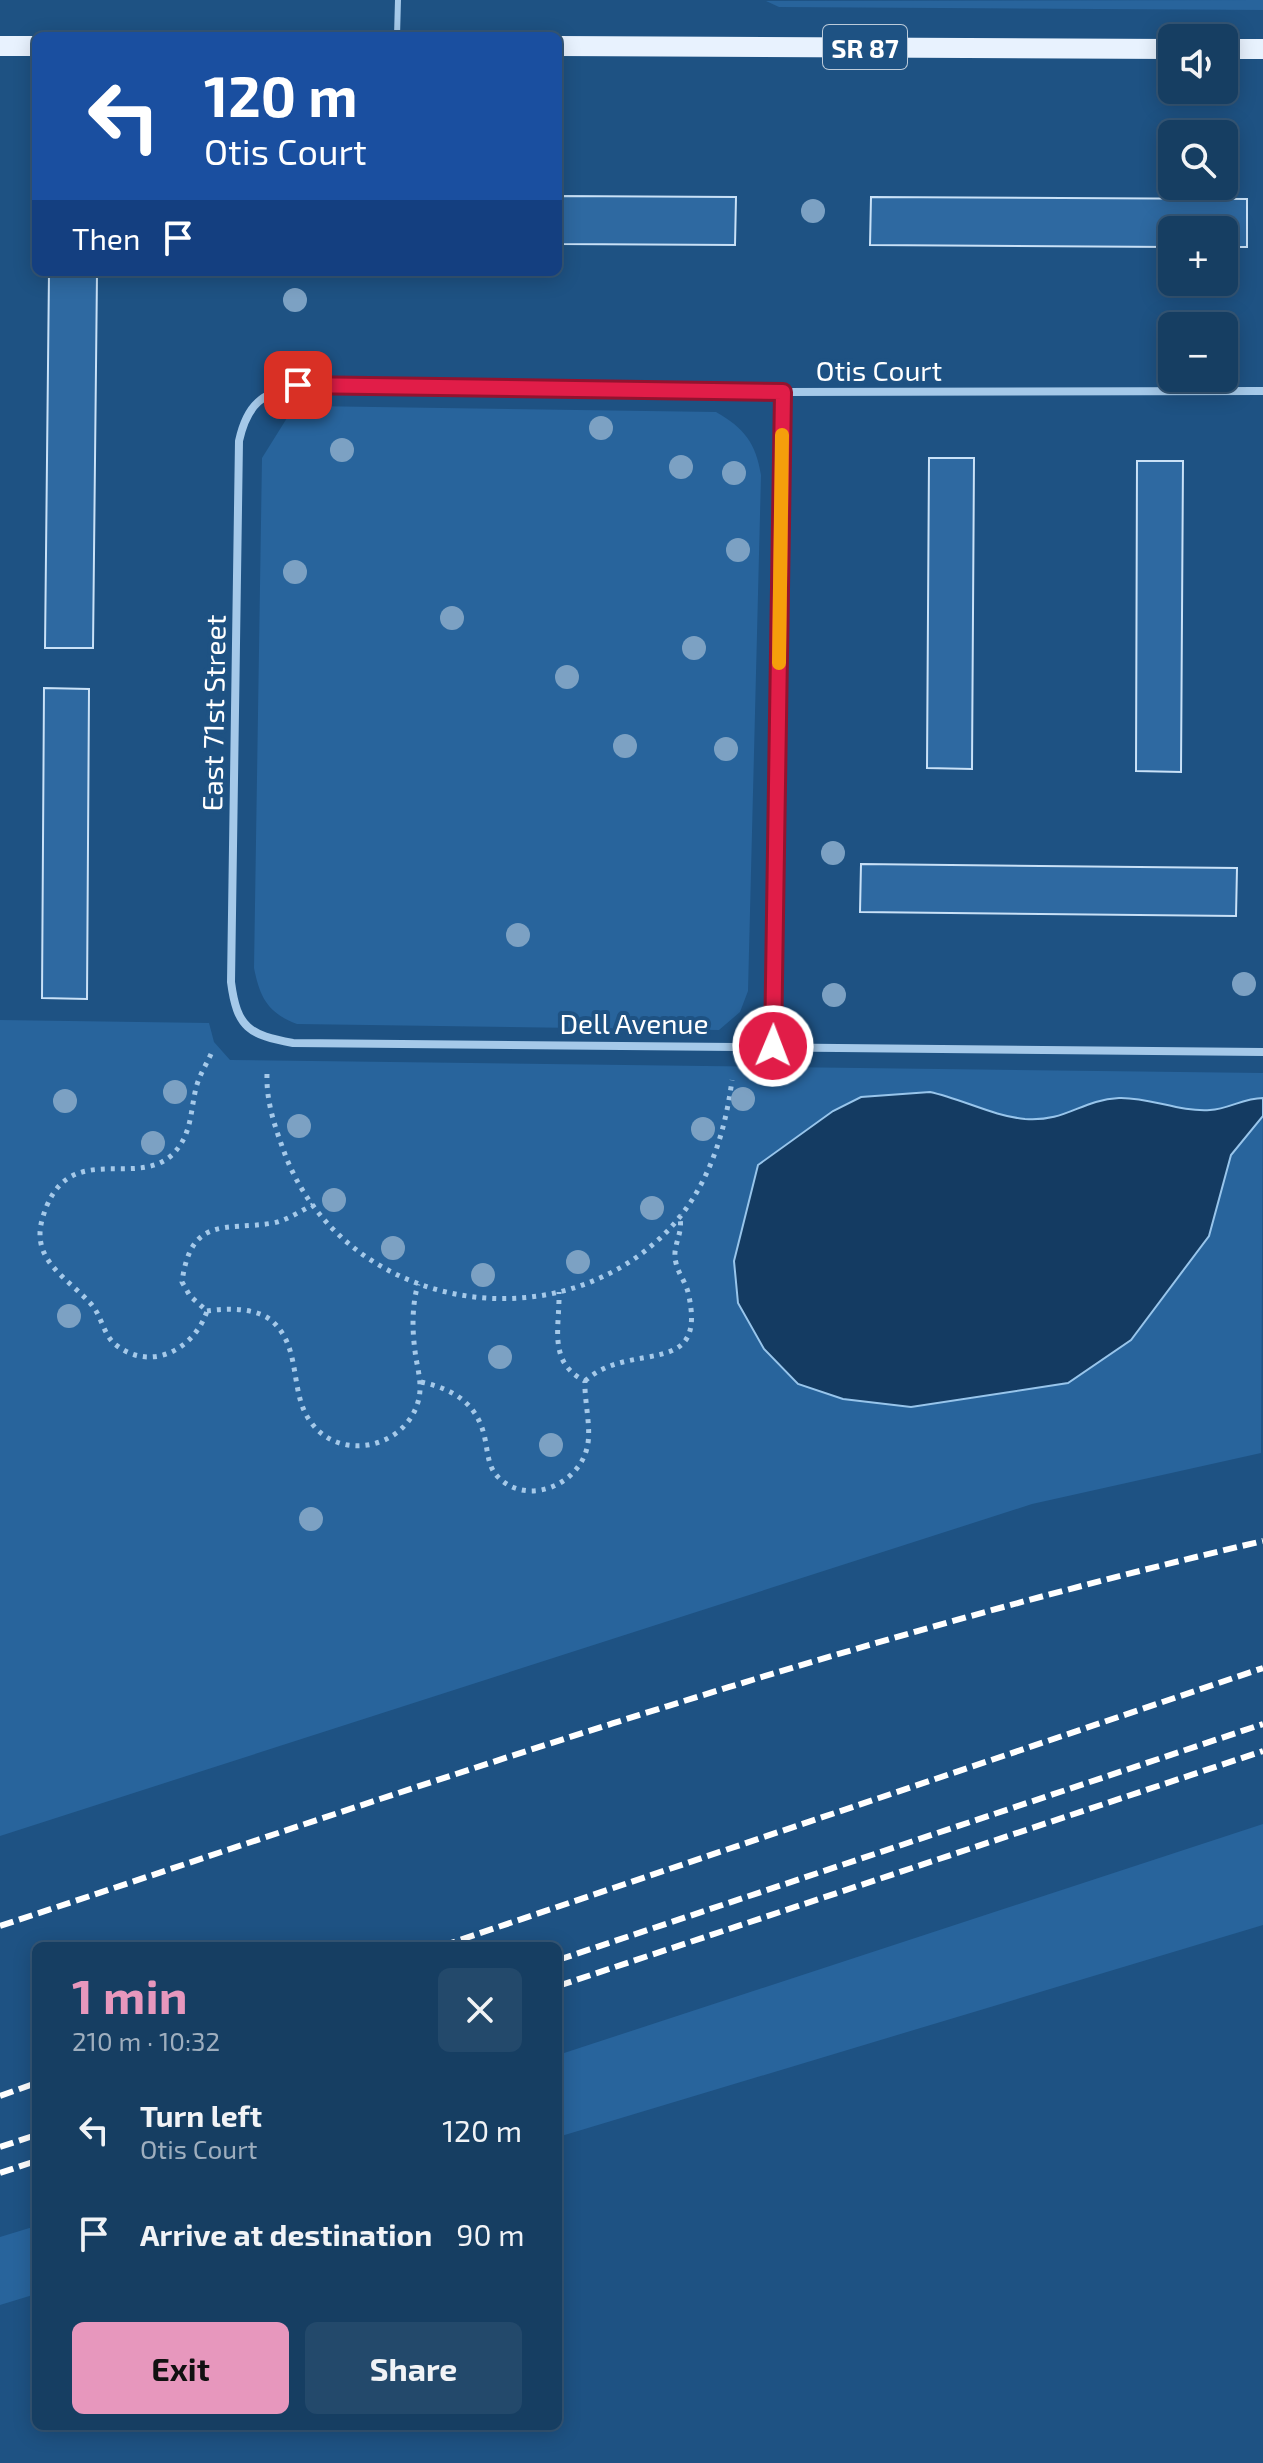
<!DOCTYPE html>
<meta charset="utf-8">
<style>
:root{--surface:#163e62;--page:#23496b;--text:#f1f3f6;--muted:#9eaebe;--line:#355777;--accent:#e797bd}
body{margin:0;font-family:"Exo 2",sans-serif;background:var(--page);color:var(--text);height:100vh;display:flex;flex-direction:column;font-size:30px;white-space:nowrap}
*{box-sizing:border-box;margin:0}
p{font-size:26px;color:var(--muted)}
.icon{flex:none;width:44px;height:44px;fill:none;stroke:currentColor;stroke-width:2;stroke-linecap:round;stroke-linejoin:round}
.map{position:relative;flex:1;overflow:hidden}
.panel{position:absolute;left:32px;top:1942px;width:530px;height:488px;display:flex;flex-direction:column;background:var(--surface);border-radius:12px;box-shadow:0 4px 20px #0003,0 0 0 2px var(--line)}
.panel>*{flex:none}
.banner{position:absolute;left:32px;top:32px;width:530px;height:244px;border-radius:12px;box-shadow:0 4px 20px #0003,0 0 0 2px var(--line);background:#1a4fa0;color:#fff;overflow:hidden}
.fabs{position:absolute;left:1158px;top:24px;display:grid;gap:16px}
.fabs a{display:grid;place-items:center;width:80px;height:80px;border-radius:12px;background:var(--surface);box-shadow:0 4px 20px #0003,0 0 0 2px var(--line);font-size:40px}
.pin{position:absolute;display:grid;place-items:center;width:68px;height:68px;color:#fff;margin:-34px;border-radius:16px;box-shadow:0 4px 12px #0006}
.me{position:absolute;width:88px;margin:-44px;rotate:1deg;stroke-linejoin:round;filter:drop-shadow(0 0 6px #0008)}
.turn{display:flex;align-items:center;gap:28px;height:168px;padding:0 40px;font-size:36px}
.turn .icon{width:104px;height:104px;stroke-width:2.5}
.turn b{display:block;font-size:56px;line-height:68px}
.then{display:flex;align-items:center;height:76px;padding:0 40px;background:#0003;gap:16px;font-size:30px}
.round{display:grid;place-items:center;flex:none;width:84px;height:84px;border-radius:12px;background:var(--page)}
.summary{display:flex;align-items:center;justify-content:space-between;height:136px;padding:0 40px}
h1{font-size:48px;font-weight:700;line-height:60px;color:var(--accent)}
.primary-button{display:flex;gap:16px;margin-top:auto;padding:16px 40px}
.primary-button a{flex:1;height:92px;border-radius:12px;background:var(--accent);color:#111;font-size:32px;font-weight:700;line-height:92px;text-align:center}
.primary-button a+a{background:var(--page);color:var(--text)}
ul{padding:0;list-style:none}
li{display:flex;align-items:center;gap:24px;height:104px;padding:0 40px}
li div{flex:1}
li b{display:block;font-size:30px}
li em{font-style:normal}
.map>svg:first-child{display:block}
.green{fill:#28649c}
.water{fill:#143b62;stroke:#98c5eb;stroke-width:2}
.building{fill:#2e69a1;stroke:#c9e1f7;stroke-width:2}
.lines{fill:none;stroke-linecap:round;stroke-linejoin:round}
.path{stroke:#a5c9e9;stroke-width:5;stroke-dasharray:4 6;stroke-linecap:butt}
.service{stroke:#a5c9e9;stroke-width:6}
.minor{stroke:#a5c9e9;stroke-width:8}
.primary{stroke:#e8f2fe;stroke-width:20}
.rail{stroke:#fff;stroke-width:6;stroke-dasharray:14 6;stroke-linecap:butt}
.tree{fill:#7ca1c3}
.route-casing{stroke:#92132f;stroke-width:20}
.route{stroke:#e11d48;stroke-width:14}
.slow{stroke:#f59e0b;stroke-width:14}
.labels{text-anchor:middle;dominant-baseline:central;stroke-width:8;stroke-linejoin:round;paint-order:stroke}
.shield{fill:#1e5283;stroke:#bccbda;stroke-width:2}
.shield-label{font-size:26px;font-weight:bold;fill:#fff}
.street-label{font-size:28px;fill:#fff;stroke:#1e5283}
</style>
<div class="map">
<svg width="1263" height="2463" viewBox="0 0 1263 2463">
<rect width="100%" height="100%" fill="#1e5283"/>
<path class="green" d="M1263,0v10l-484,-3 -13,-6z
M308,406l408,6c28,16 40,31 45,63l-13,516 -8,21 -21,18 -422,-6c-29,-11 -37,-26 -43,-56l8,-510 25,-40z
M0,1020l209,3 5,19 16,18 1033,13 -2,380 -229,51 -1032,332z
M1263,1824v101l-705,212v-82z
M36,2226v68l-36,11v-68z"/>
<path class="water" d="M930,1092c32,7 63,24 95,27 42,3 55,-19 94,-21 31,-1 59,14 91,12 19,-1 33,-12 53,-12v18l-32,39 -22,81 -78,104 -63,43 -157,24 -68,-8 -45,-15 -34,-35 -26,-46 -4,-42 24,-96 75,-54 28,-14z"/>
<path class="building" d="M558,196l178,1 -1,48 -177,-1z
M871,197l376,2v48h-23v-17h-52v17l-302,-2z
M49,272l48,1 -4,375h-48z
M929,458h45l-2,311 -45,-1z
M1137,461h46l-2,311 -45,-1z
M44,688l45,1 -2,310 -45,-1z
M861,864l376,4 -1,48 -376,-4z"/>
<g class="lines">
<path class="path" d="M211,1054c-5,11 -12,22 -15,34 -6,25 -4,47 -24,67 -39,35 -107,-19 -130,65 -11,41 26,58 49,84 11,12 12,31 25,41 36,28 79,3 91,-34l-17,-15 -8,-14c9,-67 43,-51 91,-59 15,-3 27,-12 40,-18
M267,1074c-1,29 9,56 19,83 58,146 254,188 371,84 47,-42 67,-100 75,-161
M207,1311c21,-3 54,-4 69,14 25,27 14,68 34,96 28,41 92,28 107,-16 7,-19 0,-36 -2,-54 -3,-22 -3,-46 3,-67
M585,1381c46,-42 124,0 103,-89 -3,-11 -10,-19 -12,-29 -5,-18 9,-30 3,-48
M421,1382c33,7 57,22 64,57 3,14 3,29 14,39 29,28 79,7 88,-30 5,-19 -3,-47 -2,-67 -38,-19 -25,-54 -26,-89"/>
<path class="service" d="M397,36l1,-36"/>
<path class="minor" d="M1263,391l-480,1 -485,-7c-36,8 -51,19 -59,56l-8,541c6,46 18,53 62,61l970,9
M773,1046l10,-654"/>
<path class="primary" d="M0,46h36
M558,46l614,3
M1224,49h39"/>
<path class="rail" d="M0,1926c418,-139 833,-285 1263,-385
M442,1946l821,-278
M558,1960l705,-236
M558,1986l705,-235
M0,2096l36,-13
M0,2147l36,-12
M0,2173l36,-12"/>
</g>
<g class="tree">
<circle cx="813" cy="211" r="12"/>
<circle cx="295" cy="300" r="12"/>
<circle cx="601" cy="428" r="12"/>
<circle cx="342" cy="450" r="12"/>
<circle cx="681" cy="467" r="12"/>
<circle cx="734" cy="473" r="12"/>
<circle cx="738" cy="550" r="12"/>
<circle cx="295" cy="572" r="12"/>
<circle cx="452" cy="618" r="12"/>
<circle cx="694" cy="648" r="12"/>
<circle cx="567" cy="677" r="12"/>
<circle cx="625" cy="746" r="12"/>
<circle cx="726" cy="749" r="12"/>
<circle cx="833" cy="853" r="12"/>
<circle cx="518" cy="935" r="12"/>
<circle cx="1244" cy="984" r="12"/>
<circle cx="834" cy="995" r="12"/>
<circle cx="175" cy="1092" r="12"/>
<circle cx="743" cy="1099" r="12"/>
<circle cx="65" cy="1101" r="12"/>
<circle cx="299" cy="1126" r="12"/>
<circle cx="703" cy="1129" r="12"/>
<circle cx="153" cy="1143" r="12"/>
<circle cx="334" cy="1200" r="12"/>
<circle cx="652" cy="1208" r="12"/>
<circle cx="393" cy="1248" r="12"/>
<circle cx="578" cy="1262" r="12"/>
<circle cx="483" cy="1275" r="12"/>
<circle cx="69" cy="1316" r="12"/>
<circle cx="500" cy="1357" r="12"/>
<circle cx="551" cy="1445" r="12"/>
<circle cx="311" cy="1519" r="12"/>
</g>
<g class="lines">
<g class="route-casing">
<path id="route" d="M298,385l485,7 -10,654"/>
</g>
<use href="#route" class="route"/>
<path class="slow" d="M779,663l3,-228"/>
</g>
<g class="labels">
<rect class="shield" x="823" y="25" width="84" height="44" rx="6"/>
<g class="shield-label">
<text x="865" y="47">SR 87</text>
</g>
<g class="street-label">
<text x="879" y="370">Otis Court</text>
<text transform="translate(213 713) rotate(-89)">East 71st Street</text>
<text x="634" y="1023">Dell Avenue</text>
</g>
</g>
</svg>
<div class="fabs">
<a><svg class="icon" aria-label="sound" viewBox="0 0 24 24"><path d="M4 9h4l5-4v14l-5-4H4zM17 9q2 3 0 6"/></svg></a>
<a><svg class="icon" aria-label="search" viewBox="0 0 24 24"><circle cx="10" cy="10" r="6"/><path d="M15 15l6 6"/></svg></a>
<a>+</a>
<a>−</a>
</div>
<div class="pin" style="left:298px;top:385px;background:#d93025"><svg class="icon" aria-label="arrive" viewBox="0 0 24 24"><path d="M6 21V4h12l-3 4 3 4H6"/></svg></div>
<svg class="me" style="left:773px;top:1046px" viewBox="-20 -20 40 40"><circle r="17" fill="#e11d48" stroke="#fff" stroke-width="3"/><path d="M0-11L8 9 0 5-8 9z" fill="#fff"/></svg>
<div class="banner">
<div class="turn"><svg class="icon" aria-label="left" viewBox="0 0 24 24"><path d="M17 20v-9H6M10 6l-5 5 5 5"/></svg><div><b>120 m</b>Otis Court</div></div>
<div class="then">Then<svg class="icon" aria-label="arrive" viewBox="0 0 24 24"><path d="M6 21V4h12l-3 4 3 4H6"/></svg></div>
</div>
<section class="panel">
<div class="summary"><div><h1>1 min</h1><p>210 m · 10:32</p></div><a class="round"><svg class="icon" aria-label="close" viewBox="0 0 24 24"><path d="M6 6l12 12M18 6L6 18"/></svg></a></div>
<ul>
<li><svg class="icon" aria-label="left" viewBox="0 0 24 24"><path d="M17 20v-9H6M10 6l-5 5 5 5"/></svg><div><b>Turn left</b><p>Otis Court</p></div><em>120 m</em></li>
<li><svg class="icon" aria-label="arrive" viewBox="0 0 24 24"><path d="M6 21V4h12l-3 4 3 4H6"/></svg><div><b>Arrive at destination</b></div><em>90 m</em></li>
</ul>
<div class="primary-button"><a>Exit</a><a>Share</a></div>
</section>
</div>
